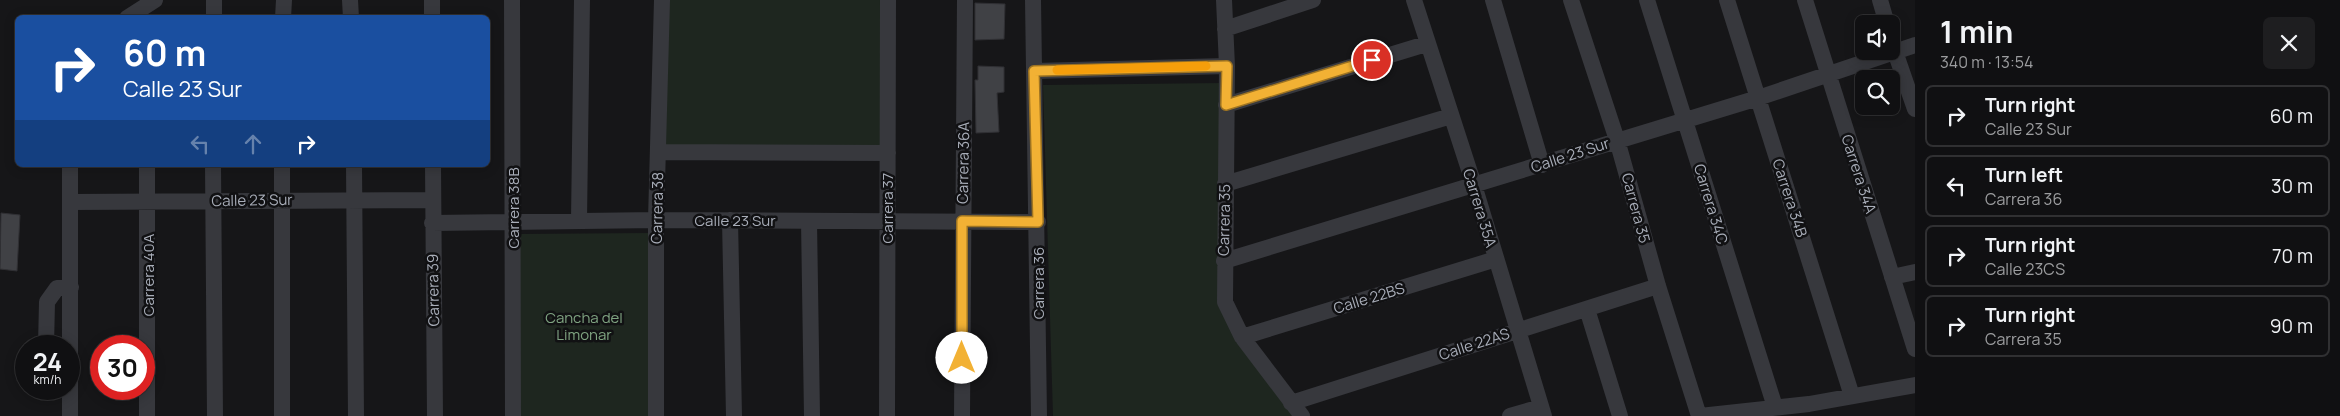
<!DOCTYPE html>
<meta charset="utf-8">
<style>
:root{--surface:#101012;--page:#1e1e20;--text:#f1f3f6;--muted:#9c9d9f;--line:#303032}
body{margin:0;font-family:Manrope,sans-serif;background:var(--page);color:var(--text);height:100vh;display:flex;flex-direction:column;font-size:19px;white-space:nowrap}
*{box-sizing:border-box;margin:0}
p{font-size:16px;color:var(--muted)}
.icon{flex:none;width:28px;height:28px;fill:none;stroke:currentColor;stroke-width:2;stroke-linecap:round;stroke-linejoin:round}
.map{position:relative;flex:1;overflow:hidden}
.panel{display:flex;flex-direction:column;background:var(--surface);width:425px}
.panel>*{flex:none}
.hud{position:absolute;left:15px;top:15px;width:475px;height:152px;border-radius:8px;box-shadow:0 2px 12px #0003,0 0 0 1px var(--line);background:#1a4fa0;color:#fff;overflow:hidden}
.fabs{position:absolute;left:1855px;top:15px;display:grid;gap:10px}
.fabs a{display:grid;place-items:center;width:45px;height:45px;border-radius:8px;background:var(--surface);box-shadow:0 2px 12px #0003,0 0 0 1px var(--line);font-size:25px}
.speed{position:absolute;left:15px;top:335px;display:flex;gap:10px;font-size:25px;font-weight:700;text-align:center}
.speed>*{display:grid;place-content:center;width:65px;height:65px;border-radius:50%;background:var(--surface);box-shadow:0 2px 12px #0003,0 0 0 1px var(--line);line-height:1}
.speed small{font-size:12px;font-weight:400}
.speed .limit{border:8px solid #d22;background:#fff;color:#111}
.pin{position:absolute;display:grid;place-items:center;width:42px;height:42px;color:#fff;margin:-21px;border:2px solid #fff;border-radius:50%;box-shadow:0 1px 5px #0007}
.me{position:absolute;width:55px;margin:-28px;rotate:0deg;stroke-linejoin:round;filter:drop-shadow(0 0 4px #0008)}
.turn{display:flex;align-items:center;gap:18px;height:105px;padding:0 25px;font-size:22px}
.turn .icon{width:65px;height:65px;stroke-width:2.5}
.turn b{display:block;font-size:35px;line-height:42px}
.lanes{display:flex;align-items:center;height:48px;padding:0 25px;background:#0003;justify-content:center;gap:25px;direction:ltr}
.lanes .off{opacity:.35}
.round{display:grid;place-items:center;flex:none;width:52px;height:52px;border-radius:8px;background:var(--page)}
.head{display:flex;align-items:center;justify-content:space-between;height:85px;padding:0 25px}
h1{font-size:30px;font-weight:700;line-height:38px}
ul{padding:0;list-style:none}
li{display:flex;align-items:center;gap:15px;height:62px;margin:0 10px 8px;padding:0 15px;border:2px solid var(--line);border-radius:8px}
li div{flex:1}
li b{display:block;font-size:19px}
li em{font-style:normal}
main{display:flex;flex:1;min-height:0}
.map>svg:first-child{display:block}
.park{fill:#1e261f}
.building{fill:#404145;stroke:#303034}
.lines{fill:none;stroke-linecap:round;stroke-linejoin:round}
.street{stroke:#37383d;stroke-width:16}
.route-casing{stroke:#9d7322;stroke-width:12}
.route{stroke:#f2b134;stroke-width:9}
.slow{stroke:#f59e0b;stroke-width:9}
.labels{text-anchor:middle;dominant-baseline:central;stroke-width:5;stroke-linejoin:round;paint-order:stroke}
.street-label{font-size:15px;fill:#a8adb8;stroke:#111113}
.park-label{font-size:15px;fill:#7fa381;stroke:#111113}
</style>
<main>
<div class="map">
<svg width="1915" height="416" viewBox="0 0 1915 416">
<rect width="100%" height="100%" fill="#161618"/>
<path class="park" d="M668,0h214v148h-218z
M1223,83l-3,220 74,113h-241l-10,-331z
M649,233l-1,183h-128v-182z"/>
<path class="building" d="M975,3l30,1 -1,35 -29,1z
M978,66l26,1v25l-7,1 2,39 -23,1 -1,-53h3z
M1,213l19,2 -3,56 -17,-2z"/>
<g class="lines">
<path class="street" d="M350,0l1,18
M432,0v18
M512,0l1,416
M1033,0l6,416
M1224,0l3,66 -2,236 17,35 60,79
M1414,0l60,185 70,231
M1493,0l49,165
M1571,0l46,140 41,146 41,130
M1647,0l128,407
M1727,0l125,396
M1805,0l110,349
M1880,0l7,24
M127,18l28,-18
M214,18v-18
M283,18l1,-18
M1225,29l88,-29
M1892,43l23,66
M1034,71l193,-5
M1226,105l200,-61
M658,152l230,1
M70,165v251
M213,165l2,251
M282,165v251
M354,165l2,251
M433,165l2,251
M1225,184l226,-68
M71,202l362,-2
M579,220l3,-220
M730,220l4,196
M809,221l3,195
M432,223l224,-3 382,2
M1224,261l534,-163 157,-53
M1892,277l23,-5
M1587,309l33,107
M1242,337l254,-78
M46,346l1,-44 10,-14 14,-1
M1291,403l367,-117
M147,416v-251
M656,416v-196l6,-220
M887,416l1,-416
M962,416l3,-416
M1510,416l31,-9
M1700,416l109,-12 106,-19"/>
</g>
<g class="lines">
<g class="route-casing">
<path id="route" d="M962,358v-137l76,1 -4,-151 193,-5 -1,39 146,-45"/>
</g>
<use href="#route" class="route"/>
<path class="slow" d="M1057,70l149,-4"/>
</g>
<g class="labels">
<g class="street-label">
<text transform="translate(1570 155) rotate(-18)">Calle 23 Sur</text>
<text transform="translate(963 163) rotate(-89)">Carrera 36A</text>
<text transform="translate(1859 174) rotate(72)">Carrera 34A</text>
<text transform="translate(1790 198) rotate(72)">Carrera 34B</text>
<text transform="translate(252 200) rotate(-1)">Calle 23 Sur</text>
<text transform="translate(1711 204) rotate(73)">Carrera 34C</text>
<text transform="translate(513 208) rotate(-90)">Carrera 38B</text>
<text transform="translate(657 208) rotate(-89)">Carrera 38</text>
<text transform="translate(887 208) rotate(-90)">Carrera 37</text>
<text transform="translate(1480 208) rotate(73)">Carrera 35A</text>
<text transform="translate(1636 208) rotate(75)">Carrera 35</text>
<text x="735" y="220">Calle 23 Sur</text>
<text transform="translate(1224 220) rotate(-89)">Carrera 35</text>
<text transform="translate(148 275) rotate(-90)">Carrera 40A</text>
<text transform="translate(1038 283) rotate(-90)">Carrera 36</text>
<text transform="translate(433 290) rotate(-91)">Carrera 39</text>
<text transform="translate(1369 298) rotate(-17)">Calle 22BS</text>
<text transform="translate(1474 344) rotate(-18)">Calle 22AS</text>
</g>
<g class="park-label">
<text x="584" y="317">Cancha del<tspan x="584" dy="17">Limonar</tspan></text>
</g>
</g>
</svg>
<div class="fabs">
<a><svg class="icon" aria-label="sound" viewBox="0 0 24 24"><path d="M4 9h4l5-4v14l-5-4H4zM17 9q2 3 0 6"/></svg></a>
<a><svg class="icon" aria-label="search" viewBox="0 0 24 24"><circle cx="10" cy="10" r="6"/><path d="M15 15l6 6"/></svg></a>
</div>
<div class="speed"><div>24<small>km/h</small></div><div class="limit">30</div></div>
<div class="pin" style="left:1372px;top:60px;background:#d93025"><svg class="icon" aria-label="arrive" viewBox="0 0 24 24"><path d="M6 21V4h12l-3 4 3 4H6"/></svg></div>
<svg class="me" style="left:962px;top:358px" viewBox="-20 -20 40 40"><circle r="19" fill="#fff"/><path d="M0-13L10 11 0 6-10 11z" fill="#f2b134"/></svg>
<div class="hud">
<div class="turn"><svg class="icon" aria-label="right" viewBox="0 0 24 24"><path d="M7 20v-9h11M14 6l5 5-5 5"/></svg><div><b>60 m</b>Calle 23 Sur</div></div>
<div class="lanes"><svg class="icon off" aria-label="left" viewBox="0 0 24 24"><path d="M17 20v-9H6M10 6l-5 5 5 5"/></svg><svg class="icon off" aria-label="ahead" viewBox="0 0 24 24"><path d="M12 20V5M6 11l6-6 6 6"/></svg><svg class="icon" aria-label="right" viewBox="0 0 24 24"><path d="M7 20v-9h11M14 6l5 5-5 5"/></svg></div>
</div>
</div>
<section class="panel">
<div class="head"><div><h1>1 min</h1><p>340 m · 13:54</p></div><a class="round"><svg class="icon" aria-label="close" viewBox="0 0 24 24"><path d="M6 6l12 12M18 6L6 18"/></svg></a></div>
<ul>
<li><svg class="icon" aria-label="right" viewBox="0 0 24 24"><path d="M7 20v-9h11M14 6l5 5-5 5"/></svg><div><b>Turn right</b><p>Calle 23 Sur</p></div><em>60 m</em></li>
<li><svg class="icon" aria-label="left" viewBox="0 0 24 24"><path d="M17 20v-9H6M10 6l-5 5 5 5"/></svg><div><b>Turn left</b><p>Carrera 36</p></div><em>30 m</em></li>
<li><svg class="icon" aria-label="right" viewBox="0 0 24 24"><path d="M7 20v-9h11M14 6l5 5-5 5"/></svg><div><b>Turn right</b><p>Calle 23CS</p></div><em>70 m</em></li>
<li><svg class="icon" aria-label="right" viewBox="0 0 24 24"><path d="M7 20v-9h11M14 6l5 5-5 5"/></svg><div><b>Turn right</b><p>Carrera 35</p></div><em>90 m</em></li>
</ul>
</section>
</main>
